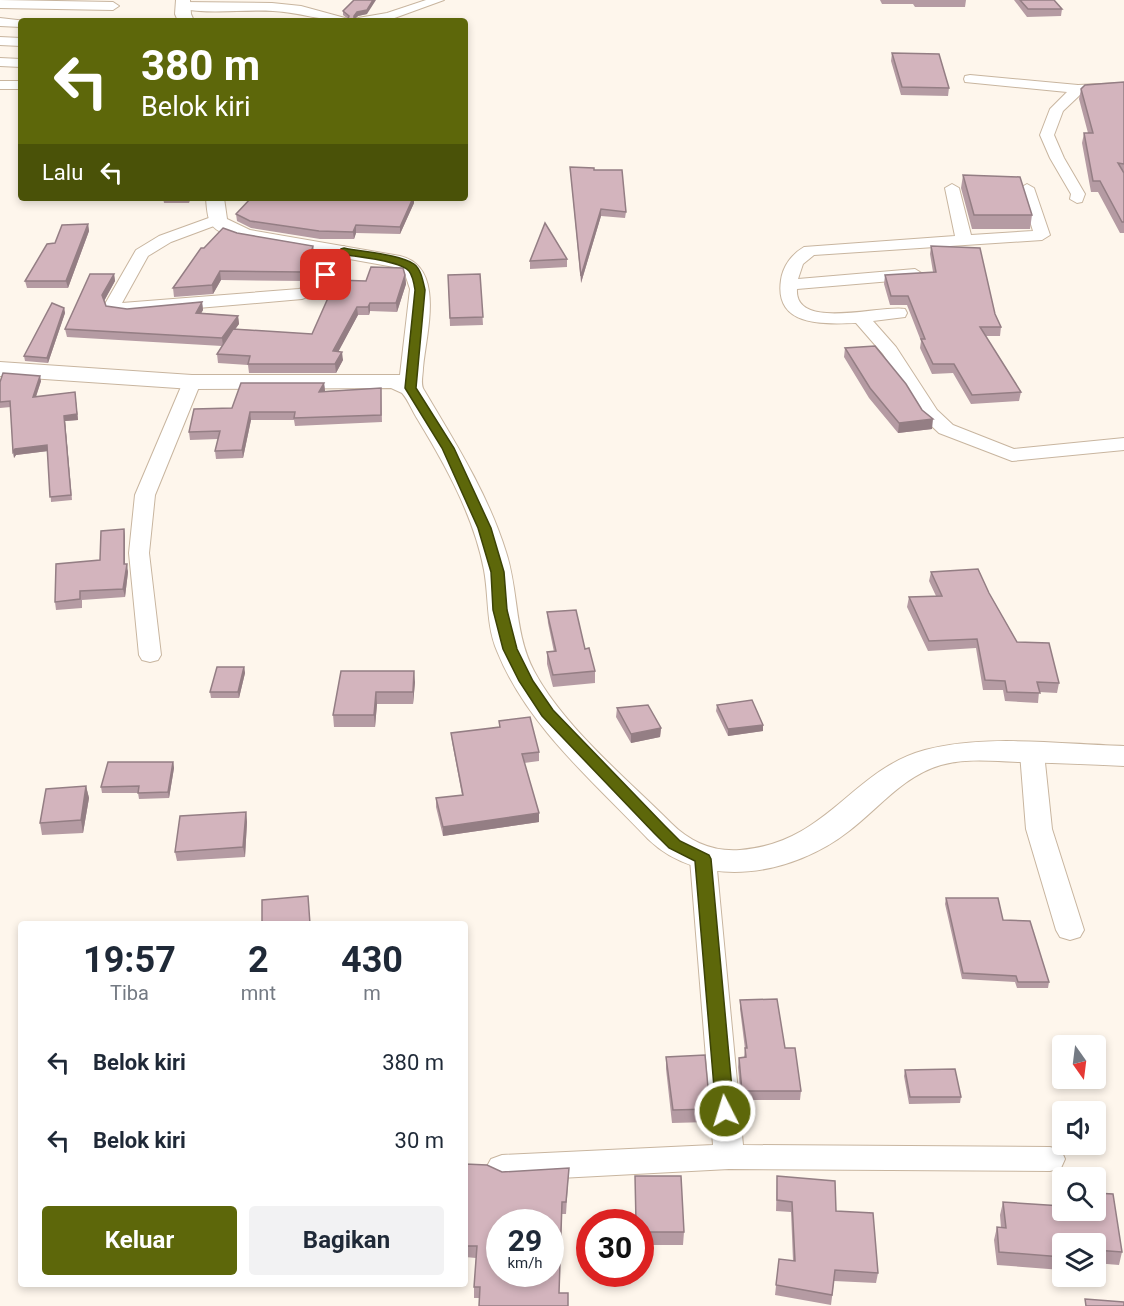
<!DOCTYPE html>
<html lang="id">
<style>
:root{--surface:#fff;--page:#f2f2f3;--text:#1f2937;--muted:#747a83;--accent:#5d670a}
body{margin:0;font-family:Roboto,sans-serif;background:var(--page);color:var(--text);height:100vh;display:flex;flex-direction:column;font-size:22px;white-space:nowrap}
*{box-sizing:border-box;margin:0}
p{font-size:20px;color:var(--muted)}
.icon{flex:none;width:33px;height:33px;fill:none;stroke:currentColor;stroke-width:2;stroke-linecap:round;stroke-linejoin:round}
.map{position:relative;flex:1;overflow:hidden}
.panel{position:absolute;left:18px;top:921px;width:450px;height:366px;display:flex;flex-direction:column;background:var(--surface);border-radius:6px;box-shadow:0 3px 9px #0003}
.panel>*{flex:none}
.top-card{position:absolute;left:18px;top:18px;width:450px;height:183px;border-radius:6px;box-shadow:0 3px 9px #0003;background:#5d670a;color:#fff;overflow:hidden}
.needle{width:39px;rotate:166deg}
.buttons{position:absolute;left:1052px;top:1035px;display:grid;gap:12px}
.buttons a{display:grid;place-items:center;width:54px;height:54px;border-radius:6px;background:var(--surface);box-shadow:0 3px 9px #0003;font-size:30px}
.speed{position:absolute;left:486px;top:1209px;display:flex;gap:12px;font-size:30px;font-weight:700;text-align:center}
.speed>*{display:grid;place-content:center;width:78px;height:78px;border-radius:50%;background:var(--surface);box-shadow:0 3px 9px #0003;line-height:1}
.speed small{font-size:15px;font-weight:400}
.speed .limit{border:9px solid #d22;background:#fff;color:#111}
.pin{position:absolute;display:grid;place-items:center;width:51px;height:51px;color:#fff;margin:-26px;border-radius:12px;box-shadow:0 3px 9px #0006}
.me{position:absolute;width:66px;margin:-33px;rotate:355deg;stroke-linejoin:round;filter:drop-shadow(0 0 4px #0008)}
.turn{display:flex;align-items:center;gap:21px;height:126px;padding:0 24px;font-size:27px}
.turn .icon{width:78px;height:78px;stroke-width:2.5}
.turn b{display:block;font-size:42px;line-height:51px}
.then{display:flex;align-items:center;height:57px;padding:0 24px;background:#0003;gap:12px;font-size:22px}
.eta{display:flex;justify-content:space-evenly;align-items:center;height:102px;text-align:center}
.eta b{font-size:36px;font-weight:700;line-height:42px}
.button{display:flex;gap:12px;margin-top:auto;padding:12px 24px}
.button a{flex:1;height:69px;border-radius:6px;background:var(--accent);color:#fff;font-size:24px;font-weight:700;line-height:69px;text-align:center}
.button a+a{background:var(--page);color:var(--text)}
ul{padding:0;list-style:none}
li{display:flex;align-items:center;gap:18px;height:78px;padding:0 24px}
li div{flex:1}
li b{display:block;font-size:22px}
li em{font-style:normal}
.map>svg:first-child{display:block}
.lines{fill:none;stroke-linecap:round;stroke-linejoin:round}
.minor-casing{stroke:#c8b59f;stroke-width:2}
.tertiary-casing{stroke:#c8b59f;stroke-width:2}
.minor{fill:#fff;fill-rule:evenodd}
.tertiary{fill:#fff;fill-rule:evenodd}
.wall{fill:#b59ba3}
.shaded-wall{fill:#947e84}
.building{fill:#d3b4bd;stroke:#947e84;stroke-width:1.5;fill-rule:evenodd}
.route{fill:#5d670a;stroke:#3c4306;stroke-width:1.5}
</style>
<div class="map">
<svg width="1124" height="1306" viewBox="0 0 1124 1306">
<rect width="100%" height="100%" fill="#fef6ec"/>
<g class="lines">
<g class="minor-casing">
<path id="minor" d="M0,0l113,2 6,4 -6,4 -113,-2z
M426,0h18l-55,20 -33,1 2,-3 29,-5z
M183,2l89,1 29,3 44,12 2,3c-25,0 -49,-9 -74,-10 -30,-2 -66,4 -94,-3v-4z
M0,18l26,3h-5v6l-21,-1z
M0,37l21,1v8l-21,-1z
M0,58l21,1v8l-21,-1z
M970,75l108,10 46,-2v8l-42,2 -19,18 -9,24 10,23 21,36 -3,8 -5,1 -7,-4 1,-5 -21,-36 -10,-23 10,-26 17,-17 -102,-10 -1,-3 1,-3z
M0,81h21v8h-21z
M952,184l7,4 12,47 62,-4 -13,-43 7,-4 7,4 16,47 -8,5 -228,15 -11,9 -5,15 117,-10 8,5 -8,5 -118,10c-3,43 85,15 108,20l2,4 -2,4 -32,4 23,26 41,63 16,15 61,24 110,-11v12l-112,11 -73,-28 -16,-15 -40,-64 -27,-31c-33,1 -82,4 -75,-43 2,-14 11,-26 23,-33l151,-11 -10,-48z
M217,215l8,5 -3,3 -51,19 -23,14 -26,47 177,-14 12,-4 27,-37 6,-2 8,5 -29,40 -21,8 -174,15 -20,-3 -3,-7 31,-54 23,-14z
M192,377l6,1 3,4 -46,113 -6,58 12,102 -3,5 -8,2 -8,-2 -3,-5 -10,-102 6,-58 48,-113 3,-4z
M1032,745l9,3 3,5 8,76 32,101 -4,7 -10,3 -10,-3 -4,-7 -30,-101 -6,-76 3,-5z
M703,850l9,3 4,6 27,286 307,2 11,3 4,9 -4,9 -11,3 -321,-2 -227,12 -11,-4 -5,-9 5,-9 11,-4 211,-10 -23,-286 4,-6z"/>
</g>
<g class="tertiary-casing">
<path id="tertiary" d="M176,0h14l1,14 3,7h-16l-3,-7z
M206,198h18l3,21 23,11 150,26c46,11 26,77 23,112 0,7 -3,16 1,22 31,52 64,104 82,162 13,40 8,81 28,119 29,55 93,108 137,152 19,19 42,29 69,27 88,-7 111,-80 185,-100 60,-16 136,-6 199,-4v20c-35,-2 -70,-3 -105,-4 -26,-1 -53,-4 -78,3 -38,11 -62,43 -92,66 -56,44 -146,61 -201,8 -55,-58 -121,-113 -151,-188 -11,-26 -8,-54 -13,-81 -10,-53 -38,-104 -66,-150 -6,-9 -9,-19 -16,-27l-11,-5 -199,1 -192,-13v-14l192,13h208l10,-86 -5,-15 -11,-7 -156,-28c-27,-10 -30,-11 -32,-41z"/>
</g>
<use href="#minor" class="minor"/>
<use href="#tertiary" class="tertiary"/>
</g>
<path class="wall" d="M880,0h86l-1,7h-50l-2,-3h-31z
M1014,0h40l8,9 -1,7 -34,1z
M343,11l24,3 -9,2 -3,3h6v2h-27l14,-2 -5,-4z
M892,53l57,35 -1,8 -47,-1 -10,-34z
M1124,82v151h-4l-22,-41h-7l-9,-49 2,-10h4l-9,-34 2,-10z
M570,167l24,3 32,42 -1,6 -24,-2 -20,67z
M963,175l69,40 -2,14h-58l-11,-41z
M163,198h28l-2,5h-25z
M414,203l-14,31 -44,-1 -2,6h-34l-69,-11 -14,-7 -1,-7z
M88,224l1,7 -21,57h-41l-2,-7 30,-38z
M237,233l76,13 1,9 -9,26 -84,-1 -8,14 -39,3 -1,-9 31,-40z
M931,246l64,68 6,13 -1,9h-15l36,56 -2,9 -48,3 -18,-31 -21,1 -12,-26 1,-7 -14,-36h-17l-6,-21 1,-9 48,-3 -3,-18z
M567,259v8l-37,2v-8z
M114,274l1,7 -11,20 2,5 21,3 75,-7 1,8 -2,3 37,3 1,8 -4,5 77,5 54,-53 39,-6 1,9 -9,28 -27,-1 -1,4h-11l-20,36 5,9 -7,13h-87l-1,-8 -30,-2 -1,-9 5,-8 -155,-9 -2,-8z
M480,274l3,51 -33,1 -2,-51z
M64,308l1,5 -17,50 -23,-2 -1,-5z
M845,348l87,81 -34,4 -29,-35 -25,-41z
M41,381l-5,16 39,-5 3,28 -13,1 7,79 -21,2 -3,-51 -32,4 -2,3 -3,-51 -11,1v-26z
M324,383l1,8 56,-3 1,34 -87,4 -1,-6h-43l-8,38 -27,1 -1,-8 3,-12 -28,1 -1,-8 43,-24z
M124,529l1,8v27l3,8 -3,25 -43,3v8l-26,2 -1,-8 45,-42z
M931,572l58,21 28,49 42,41 -2,10 -18,-1 -1,11 -33,-2 -2,-11h-20l-7,-42 -48,3 -21,-44 2,-10 27,-1 -7,-15z
M547,612l38,37 10,22v12l-42,4 -6,-23v-12h7l-6,-29z
M244,667l1,6 -6,25h-28l-1,-6z
M341,671l74,11 -2,22h-36l-2,23h-41l-1,-12z
M717,705l46,20v6l-35,5 -12,-25z
M617,708l44,20 -1,9 -29,6 -15,-26z
M499,721l40,31v9l-15,2 15,50v9l-96,14 -7,-29v-9l26,-3 -10,-53 -1,-9 48,-6z
M173,762l1,6 -5,30 -30,1 -1,-6h-36l-1,-6z
M86,786l3,12 -6,35 -41,2 -2,-12z
M246,812l1,10 -2,35 -68,4 -2,-9z
M946,898l57,22 46,62 -1,6h-31l-2,-6 -53,-3 -17,-75z
M740,1000l45,48 16,43 -1,9h-59l-3,-33 1,-9 5,-1 1,-8 -5,-40z
M666,1057l44,52 -1,13 -37,1 -6,-54z
M905,1070l56,27 -1,6 -51,1 -5,-28z
M465,1164l37,8 67,-4 -3,46h-4l-83,84h-5v-11l2,-29 -11,-1z
M635,1176l49,56 -1,13h-43v-23h-5z
M777,1176l59,35 42,62 -2,10 -42,-2 -3,24 -56,-10 4,-36 14,2 -2,-49 -15,-1z
M1003,1202l119,50 -3,13 -24,-2v-19h-33v26l-65,-5 -3,-25 3,-13 4,1 -1,-13z"/>
<path class="shaded-wall" d="M373,0h3l-9,14 -9,2 -4,4v-4l3,-4z
M413,198h1v5l-14,31v-7z
M601,209v7l-20,67v-7z
M88,224l1,7 -21,57 -2,-7z
M356,225v8l-2,6 -1,-7z
M313,246l1,9 -9,26v-9z
M220,271l1,9 -8,14 -1,-9z
M114,274l1,7 -12,22 -1,-8z
M405,275l1,9 -9,28 -1,-9z
M202,302l1,8 -6,11 -1,-8z
M370,303v8l-1,4 -1,-8z
M357,307l1,8 -24,45 -1,-9z
M64,308l1,5 -17,50 -1,-5z
M238,316l1,8 -16,22 -1,-8z
M342,352l1,8 -7,13 -1,-9z
M40,376l1,5 -7,21 -1,-5z
M324,383l1,8 -5,8 -1,-7z
M75,392l3,28 -13,1 7,79 -8,-84z
M250,412l1,8 -8,38 -1,-8z
M933,419l-1,10 -34,4 1,-10z
M47,445l1,6 -32,4 -2,3 -1,-6 2,-3z
M124,529l1,8v35l-1,-8z
M127,564l1,8 -3,25 -2,-8z
M244,667l1,6 -6,25 -1,-6z
M414,671l1,11 -2,22v-12z
M376,692l1,12 -2,23 -1,-12z
M763,725v6l-35,5v-7z
M661,728l-1,9 -29,6v-9z
M173,762l1,6 -5,30 -1,-6z
M86,786l3,12 -6,35 -2,-13z
M246,812l1,10 -2,35 -2,-10z
M539,813v9l-96,14v-9z"/>
<path class="building" d="M354,0h19l-6,10 -10,2 -3,4v3h7l-1,2h-26l2,-2h12l1,-3 -6,-5z
M1020,0h34l8,9h-34z
M892,53l47,1 10,34 -47,-1z
M1124,82v82l-6,-1 6,10v49h-2l-22,-41h-7l-9,-48h9l-12,-44 4,-4z
M570,167l24,1v2h28l4,42 -25,-3 -20,67z
M963,175l57,2 12,38h-58z
M251,198h162l-13,29 -44,-2 -3,7 -34,-1 -69,-10 -14,-7z
M545,223l22,36 -37,2z
M88,224l-22,57h-41l22,-37 8,-1 7,-18z
M223,228l14,5 76,13 -8,26 -85,-1 -8,14 -39,3 28,-40h3z
M931,246l49,2 15,66 6,13h-21l41,65 -49,3 -18,-31h-21l-12,-25h4l-17,-43h-17l-6,-21 51,-3z
M371,267l32,1 2,7 -9,28h-26l-2,4h-11l-24,44 9,1 -7,12h-87l2,-8 -33,-2 16,-25 79,5 24,-54 30,1z
M90,274h24l-12,21 4,11 21,3 75,-7 -6,11 42,3 -16,22 -157,-9z
M480,274l3,43 -33,1 -2,-43z
M52,303l12,5 -17,50 -23,-2z
M875,346l31,38 16,26 11,9 -34,4 -29,-35 -25,-40z
M3,373l37,3 -7,21 42,-5 2,22 -13,2 7,79 -21,2 -3,-52 -32,4 -2,3 -3,-51 -10,1v-20z
M241,383h83l-5,9 62,-4v27l-87,3 1,-6h-45l-8,38 -27,1 5,-20 -31,1 5,-23 38,-1z
M124,529v35h3l-4,25 -43,2v8l-25,3 1,-38 44,-4 1,-29z
M978,569l11,24 28,49 32,1 10,40 -22,-1 3,11 -33,-1 -2,-11 -20,-1 -8,-41 -48,2 -20,-44 33,-1 -11,-24z
M576,610l9,39 4,-1 6,23 -42,4 -6,-23 9,-1 -9,-39z
M217,667h27l-6,25h-28z
M341,671h73l-1,21h-37l-2,23h-41z
M752,700l11,25 -35,4 -11,-24z
M648,705l13,23 -30,6 -14,-26z
M530,717l9,35 -17,2 17,59 -96,14 -7,-29 27,-3 -12,-62 49,-6 -1,-6z
M108,762h65l-5,30 -30,1 1,-7 -38,1z
M86,786l-5,34 -41,3 6,-34z
M246,812l-3,35 -68,5 5,-36z
M308,896l2,28h-48v-24z
M946,898h52l5,22 27,1 19,61h-31l-2,-6 -53,-3z
M777,999l8,49h10l6,43h-59l-3,-33 7,-1 -1,-9h2l-7,-48z
M705,1055l5,54 -37,1 -7,-53z
M955,1069l6,28h-51l-5,-27z
M465,1164l22,1 15,7 67,-4 -3,34h-4l-3,91h9v13h-89l1,-19h-6l3,-41h-12zM500,1222h50v52h-50z
M635,1176h46l3,56h-44v-10h-4z
M777,1176l58,5 1,30 37,2 5,60 -43,-3 -3,25 -56,-10 3,-26 16,2 -3,-59 -15,-2z
M1095,1193l18,1 9,58 -27,-2v-6h-33v13l-63,-5 -2,-25 9,1 -3,-26 59,4v4h33z
M1085,1299l39,3v4h-38z"/>
<path class="route" d="M344,248c18,4 55,6 70,16 7,5 9,17 11,26l-9,98 38,60 37,80 13,44 3,38 10,39 16,32 20,29 112,116 15,15 29,14 2,4 23,252 -3,5 -6,3 -7,-3 -2,-5 -21,-250 -26,-13 -15,-15 -112,-117 -23,-35 -16,-32 -10,-39 -2,-38 -13,-44 -36,-80 -37,-60 10,-98c-1,-7 -2,-14 -6,-19 -8,-10 -49,-14 -62,-16l-18,22h-7v-4l19,-24z"/>
</svg>
<div class="buttons">
<a><svg class="needle" viewBox="-14 -14 28 28"><path d="M0-13l5 13h-10z" fill="#e53935"/><path d="M0 13l5-13h-10z" fill="#747a83"/></svg></a>
<a><svg class="icon" aria-label="sound" viewBox="0 0 24 24"><path d="M4 9h4l5-4v14l-5-4H4zM17 9q2 3 0 6"/></svg></a>
<a><svg class="icon" aria-label="search" viewBox="0 0 24 24"><circle cx="10" cy="10" r="6"/><path d="M15 15l6 6"/></svg></a>
<a><svg class="icon" aria-label="layers" viewBox="0 0 24 24"><path d="M12 4l9 5-9 5-9-5zM3 14l9 5 9-5"/></svg></a>
</div>
<div class="speed"><div>29<small>km/h</small></div><div class="limit">30</div></div>
<div class="pin" style="left:326px;top:275px;background:#d93025"><svg class="icon" aria-label="arrive" viewBox="0 0 24 24"><path d="M6 21V4h12l-3 4 3 4H6"/></svg></div>
<svg class="me" style="left:725px;top:1111px" viewBox="-20 -20 40 40"><circle r="17" fill="#5d670a" stroke="#fff" stroke-width="3"/><path d="M0-11L8 9 0 5-8 9z" fill="#fff"/></svg>
<div class="top-card">
<div class="turn"><svg class="icon" aria-label="left" viewBox="0 0 24 24"><path d="M17 20v-9H6M10 6l-5 5 5 5"/></svg><div><b>380 m</b>Belok kiri</div></div>
<div class="then">Lalu<svg class="icon" aria-label="left" viewBox="0 0 24 24"><path d="M17 20v-9H6M10 6l-5 5 5 5"/></svg></div>
</div>
<section class="panel">
<div class="eta">
<div><b>19:57</b><p>Tiba</p></div>
<div><b>2</b><p>mnt</p></div>
<div><b>430</b><p>m</p></div>
</div>
<ul>
<li><svg class="icon" aria-label="left" viewBox="0 0 24 24"><path d="M17 20v-9H6M10 6l-5 5 5 5"/></svg><div><b>Belok kiri</b></div><em>380 m</em></li>
<li><svg class="icon" aria-label="left" viewBox="0 0 24 24"><path d="M17 20v-9H6M10 6l-5 5 5 5"/></svg><div><b>Belok kiri</b></div><em>30 m</em></li>
</ul>
<div class="button"><a>Keluar</a><a>Bagikan</a></div>
</section>
</div>
